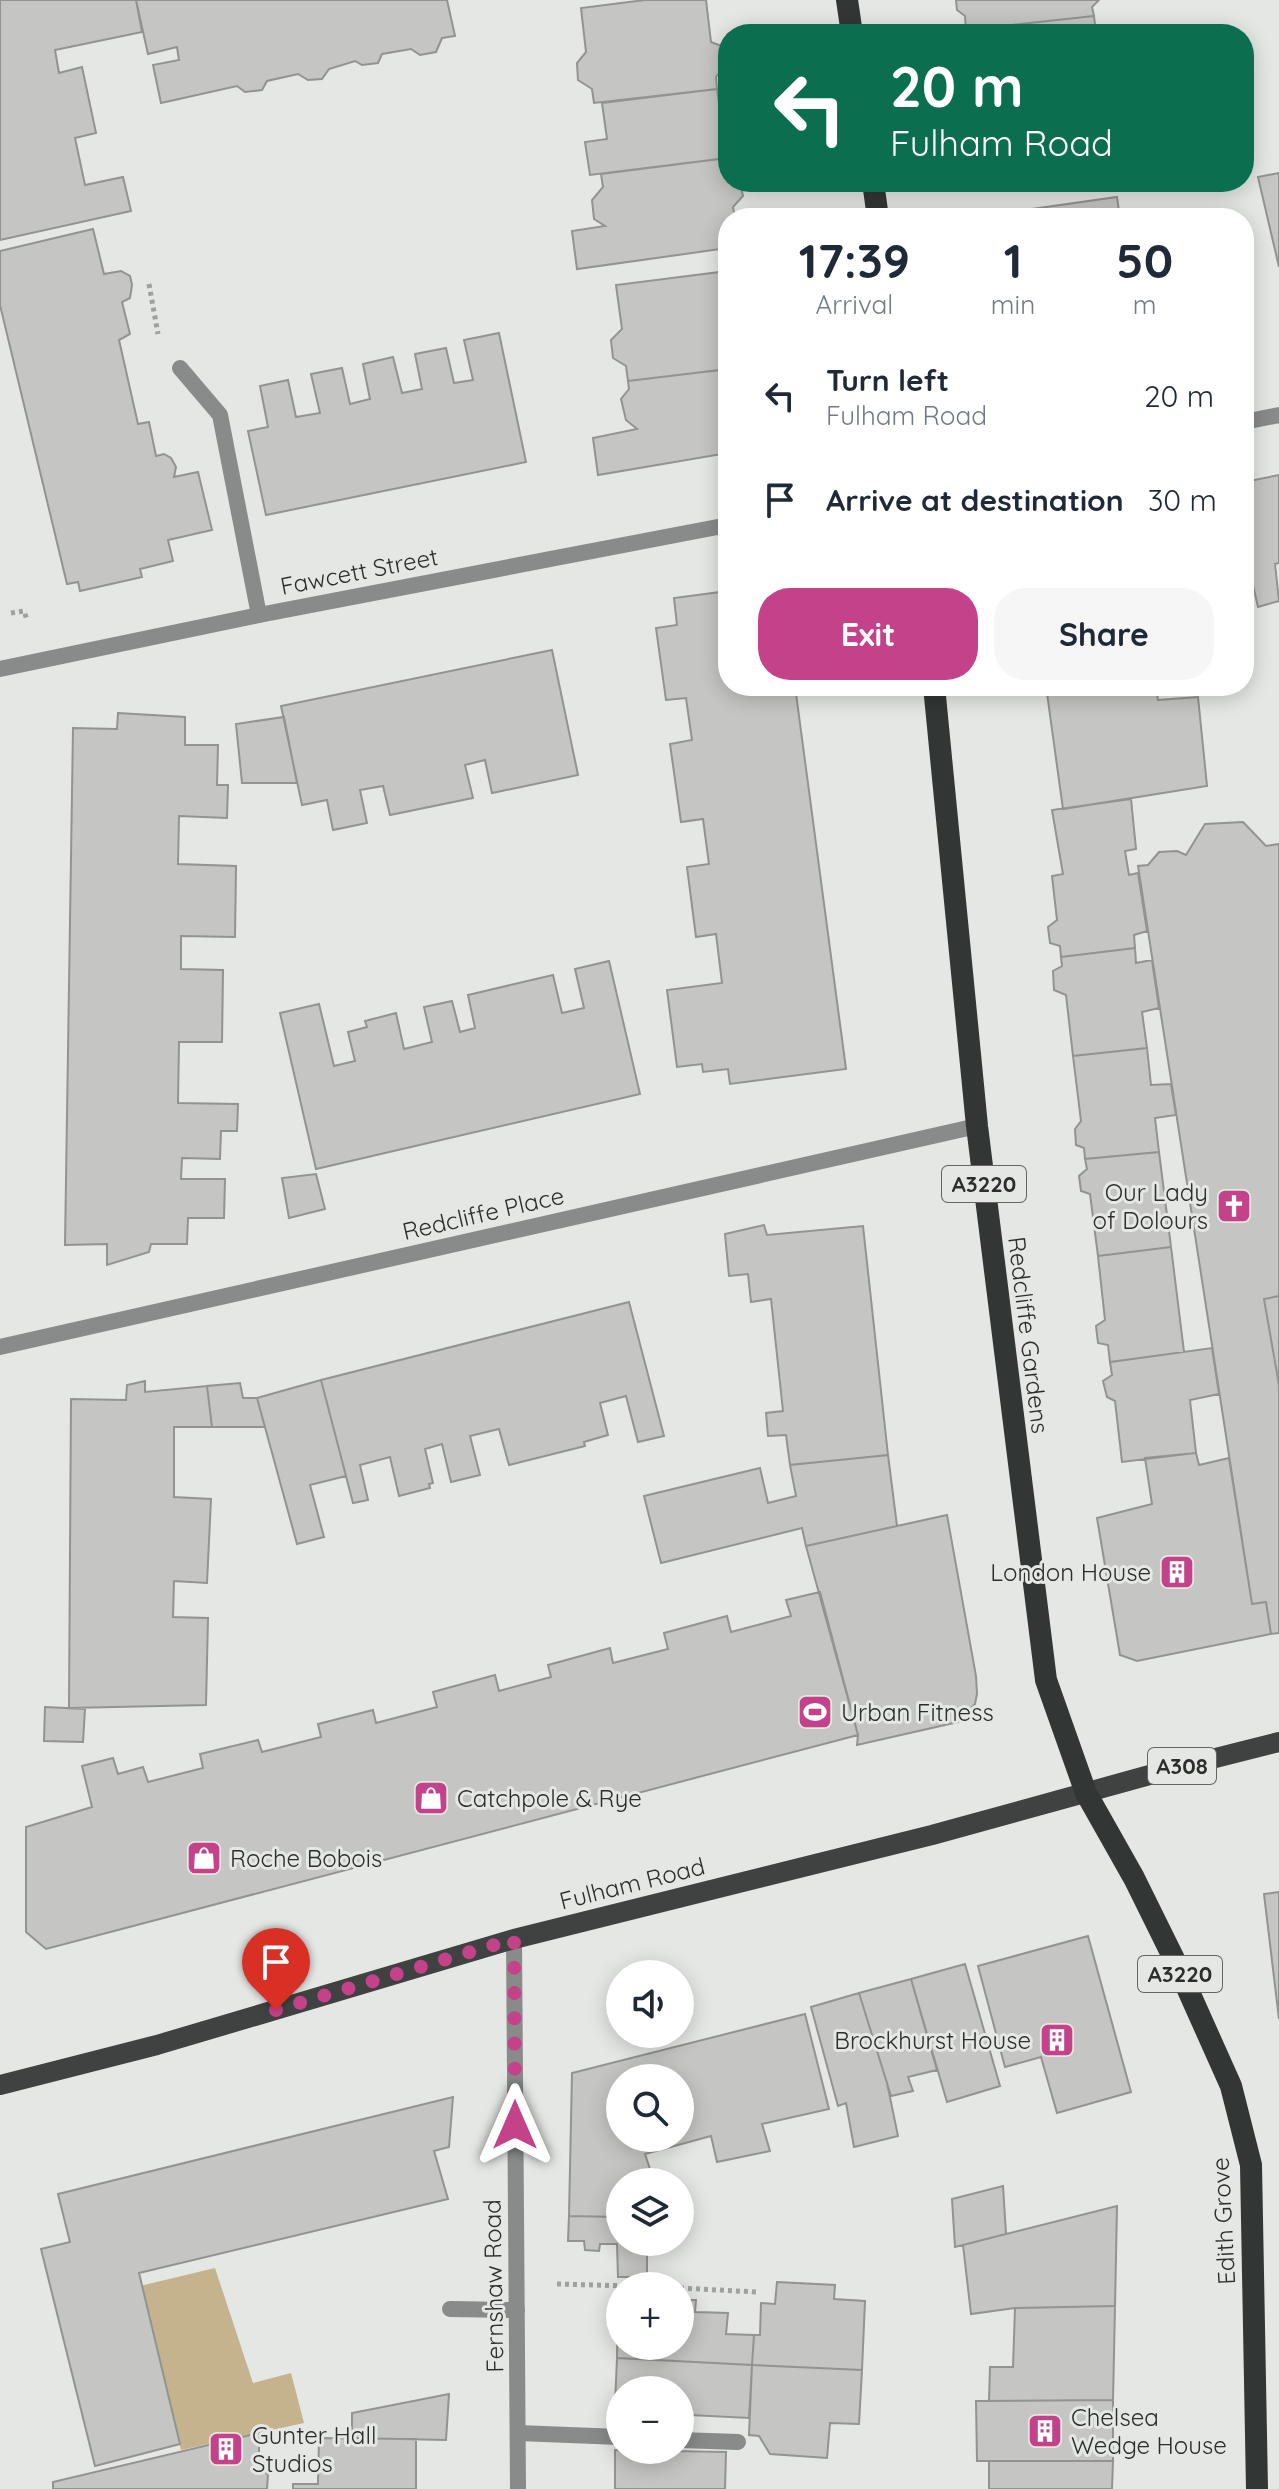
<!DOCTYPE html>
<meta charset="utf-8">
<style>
:root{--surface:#fff;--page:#f6f6f7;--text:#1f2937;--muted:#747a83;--accent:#c44289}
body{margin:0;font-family:Quicksand,sans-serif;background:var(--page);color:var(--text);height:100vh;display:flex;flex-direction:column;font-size:30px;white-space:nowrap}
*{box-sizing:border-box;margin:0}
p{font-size:26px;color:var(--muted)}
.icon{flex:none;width:44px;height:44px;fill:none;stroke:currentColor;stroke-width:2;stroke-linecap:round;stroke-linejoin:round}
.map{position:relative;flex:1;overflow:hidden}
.drawer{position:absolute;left:718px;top:208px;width:536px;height:488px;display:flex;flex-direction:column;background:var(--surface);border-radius:32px;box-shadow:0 4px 20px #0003}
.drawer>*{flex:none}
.banner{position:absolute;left:718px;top:24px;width:536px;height:168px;border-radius:32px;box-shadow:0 4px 20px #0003;background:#0b6e4f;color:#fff;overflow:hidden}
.tools{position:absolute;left:606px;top:1960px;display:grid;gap:16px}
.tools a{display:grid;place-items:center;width:88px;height:88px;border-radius:50%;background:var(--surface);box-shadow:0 4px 20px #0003;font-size:40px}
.pin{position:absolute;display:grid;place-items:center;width:68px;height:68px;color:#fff;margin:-82px -34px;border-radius:50% 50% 50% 0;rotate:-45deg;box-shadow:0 0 8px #0007}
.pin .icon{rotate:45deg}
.me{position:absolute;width:88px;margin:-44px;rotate:0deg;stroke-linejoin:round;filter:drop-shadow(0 0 6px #0008)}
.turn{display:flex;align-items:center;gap:28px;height:168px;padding:0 40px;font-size:36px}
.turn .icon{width:104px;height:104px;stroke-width:2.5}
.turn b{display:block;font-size:56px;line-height:68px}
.eta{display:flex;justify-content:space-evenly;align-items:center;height:136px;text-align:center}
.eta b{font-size:48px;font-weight:700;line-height:56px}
.action{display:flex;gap:16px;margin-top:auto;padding:16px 40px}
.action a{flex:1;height:92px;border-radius:32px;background:var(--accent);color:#fff;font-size:32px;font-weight:700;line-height:92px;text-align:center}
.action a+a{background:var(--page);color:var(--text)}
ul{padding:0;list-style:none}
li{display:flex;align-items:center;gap:24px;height:104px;padding:0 40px}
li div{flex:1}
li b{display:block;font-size:30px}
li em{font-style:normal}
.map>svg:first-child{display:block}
.green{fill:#c5b38d}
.building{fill:#c5c6c3;stroke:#939390;stroke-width:2;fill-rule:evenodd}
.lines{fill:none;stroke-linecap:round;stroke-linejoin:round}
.path{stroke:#9fa19f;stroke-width:5;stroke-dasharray:4 4;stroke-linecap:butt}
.service{stroke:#898a8a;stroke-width:16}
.minor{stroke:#898a8a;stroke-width:16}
.primary{stroke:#3f4241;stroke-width:20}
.trunk{stroke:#323634;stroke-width:22}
.route{stroke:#c44289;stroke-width:14;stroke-dasharray:0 25.2}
.labels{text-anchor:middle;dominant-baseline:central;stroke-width:6;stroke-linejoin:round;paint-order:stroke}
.shield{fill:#e4e7e4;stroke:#636563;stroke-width:2}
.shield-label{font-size:22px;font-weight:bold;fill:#2c2d2c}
.street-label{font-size:24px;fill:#2c2d2c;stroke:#e4e7e4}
.poi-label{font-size:24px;fill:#2c2d2c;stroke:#e4e7e4;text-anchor:start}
</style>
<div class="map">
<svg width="1279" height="2489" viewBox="0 0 1279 2489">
<rect width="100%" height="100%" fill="#e4e7e4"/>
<path class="green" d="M215,2268l38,115 38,-10 13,50 -123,27 -41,-164z"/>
<path class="building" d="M0,0h136l6,32 -87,18 4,23 23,-6 14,66 -21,5 10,47 38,-8 8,34 -131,29z
M136,0h311l8,36 -13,2 -6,14 -16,3 -9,-6 -29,5 -4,9 -16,2 -7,-4 -26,8 -7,10 -14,1 -10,-6 -31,7 -5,9 -17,2 -8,-6 -76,17 -8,-38 26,-5 -2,-13 -29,7z
M645,0h61l5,42 13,5 3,16 -11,14 1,12 -123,14 -2,-14 -14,-9 -1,-17 9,-11 -5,-44z
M956,0h143l-7,7 2,9 -128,14 -1,-14 -8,-6z
M1094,16l2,18h-129l-1,-4z
M717,89l10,69 -137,17 -5,-33 22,-3 -5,-36z
M727,158l1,24h12l3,14 -10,11 2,11h-7v30l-151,21 -5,-38 33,-5 -11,-7 -2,-19 11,-13 -2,-13z
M1279,173v94l-21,-90z
M987,182h61l-60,8z
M1117,197l3,21h-130l-1,-3z
M93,229l11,45 17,-3 9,5 2,9 -2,13 -8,4 8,32 -11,6 19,84 11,-2 7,34 8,-2 7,4 5,9 -2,10 24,-5 14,58 -44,10 5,21 -33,8 2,8 -62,14 -2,-9 -11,2 -67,-279v-54z
M728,271v98l-100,12 -2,-15 -13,-8 -2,-18 11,-11 -6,-44z
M499,333l27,129 -260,53 -18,-84 20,-4 -8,-41 28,-6 8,37 24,-4 -9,-39 31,-6 8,36 20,-5 -7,-35 30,-7 9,36 20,-4 -7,-35 31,-6 8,35 19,-3 -9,-40z
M728,369v84l-130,22 -5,-37 44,-9 -11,-9 -5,-21 8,-10 -1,-8z
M1279,475v88l-4,1 4,37 -21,6 -14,-61v-64z
M728,591v95h67l51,383 -116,15 -2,-15 -25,3 -1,-8 -25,3 -10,-77 55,-7 -6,-49 -20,3 -9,-70 22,-3 -6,-45 -22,3 -11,-78 22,-4 -6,-42 -20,2 -10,-72 21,-3 -3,-27z
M552,650l26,125 -86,18 -7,-33 -20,5 8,33 -83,17 -7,-29 -23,4 7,33 -34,7 -6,-30 -25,5 -21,-99z
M1046,686h110l2,14 40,-3 9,89 -144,23z
M118,713l67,4v28h33l-1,40h11l-1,33 -48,-2 -1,48 58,2 -1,71 -54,-1v33l42,1 -1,72h-43l-1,61 60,1 -1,27h-16l-1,28 -38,-1 -1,21h44l-1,39h-36l-1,26h-36l-2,8 -42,13v-21l-42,1 8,-517 44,1z
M284,717l13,66h-55l-6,-59z
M1131,799l5,50 -11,2 4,24 9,-2 9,58 -13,4 1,13 -74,9 -1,-11 -10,-3 -2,-16 9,-7 -5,-44 11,-2 -11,-64z
M1243,822l23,24 13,-2v452l-15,3 15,86v248l-8,1 -5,-32 -14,2 -114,-738 10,-1 11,-13 18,-1 9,4 19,-31z
M1135,948l1,15 16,-3 7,48 -17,4 5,36 -74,8 -7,-61 -12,-5 -1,-19 9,-5 -1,-9z
M609,961l31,133 -324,75 -36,-156 39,-9 15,62 21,-5 -7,-29 19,-5 -2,-6 31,-8 8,36 28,-7 -8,-35 28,-6 8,31 15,-4 -7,-33 85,-20 9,38 22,-5 -9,-39z
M1147,1048l4,37 20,-1 5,31 -21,3 4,34 -74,7 -1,-11 -8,-3 -1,-16 6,-8 -8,-65z
M1159,1152l12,95 -73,9 -8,-62 -9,-3 -2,-15 8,-7 -2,-10z
M316,1174l9,35 -36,9 -7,-40z
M764,1225l3,10 96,-9 25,229 -98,10 -4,-30 -18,1 -2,-23 17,-2 -12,-112 -20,3 -3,-28 -19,2 -4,-42z
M1171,1247l13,105 -74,10 -2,-17 -10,-2 -2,-17 9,-6 -7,-64z
M1279,1296v89l-15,-86z
M629,1302l35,134 -26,6 -12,-46 -26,7 8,32 -24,7 1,4 -76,19 -10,-36 -29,7 10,39 -29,7 -9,-38 -17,5 8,34 -4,1 1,4 -31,8 -9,-39 -30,8 8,35 -15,3 -32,-123z
M1212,1348l7,46 -29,6 6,53 -74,9 -7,-61 -8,-4 -4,-16 9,-6 -2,-13z
M321,1380l25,96 -36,9 14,52 -27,7 -40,-146z
M145,1381v11l62,-6 5,41h-38v70l37,2 -4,84 -33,-2 -1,36 35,1 -2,87 -137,3 2,-309 55,1 1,-15z
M240,1383l3,15h14l8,29h-53l-5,-41z
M1196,1453l3,12 30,-7 23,146 14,-2 5,32 -134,27 -17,-6 -23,-137 55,-14 -7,-46z
M888,1455l9,71 -91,20 -4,-18 -141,35 -17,-67 116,-28 8,35 28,-7 -6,-31z
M947,1515l29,161 1,18 -2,10 -17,18 -101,23 1,-10 -52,-189z
M820,1592l38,143 -812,214 -20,-17v-105l66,-20 -10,-41 31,-8 5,16 25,-7 5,15 55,-14 -3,-14 58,-14 4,12 59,-15 -3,-13 55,-14 3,13 61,-16 -4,-15 62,-17 4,16 52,-14 -3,-12 62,-17 3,15 55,-14 -4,-16 63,-17 4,16 60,-16 -5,-16z
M45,1707l40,2 -2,33 -39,-1z
M1279,1892v127l-15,-125z
M1088,1936l43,156 -74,21 -16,-56 -36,10 -27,-101z
M965,1964l35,122 -53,16 -36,-123z
M911,1979l26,91 -29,7 5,14 -22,5 -32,-103z
M859,1993l28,90 11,53 -44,11 -8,-44 -8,3 -27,-99z
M805,2014l24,95 -67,15 8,27 -53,11 -6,-26 -66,18 8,24 -17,4h-16v4l-4,1 4,30 -51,-1 3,-143zM620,2078h60v60h-60z
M453,2097l-4,50 -15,4 14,48 -309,74 41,171 -85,22 -54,-217 29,-7 -12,-48z
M1003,2186l3,48 -51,13 -3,-48z
M1117,2206l-2,100 -100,2 -44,6 -8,-69z
M569,2216l51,1v25h27v35h-29l-1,-33h-17l-1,7 -14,-1 -1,-9h-16z
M777,2282l58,3 -1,14 31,2 -3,69 -110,-5 2,-30h6l1,-32 14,1z
M618,2297l2,1v48h60v-46h16l-1,12 33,1 -2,21 28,1 -2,30 -135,-7z
M1115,2306l-2,94 -124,1 1,-34h23l2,-59z
M617,2358l135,7 -3,53 -59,-3 -1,16 -9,-1v-40h-60v38l-6,-1z
M752,2365l110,5 -3,54 -29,-1 -3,35 -57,-4 -11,-18 -10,-1z
M449,2394l-3,46 -94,-2v-25z
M1113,2400v61h-136l-1,-60z
M259,2433v31l9,11 -1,14h-214v-7z
M319,2438l97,1v50h-123v-5h25z
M615,2450l111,2 -1,37h-110z
M989,2461h124l-1,28h-123z"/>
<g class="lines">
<path class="path" d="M149,284l9,50
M11,613l13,-2 3,9
M557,2284l75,2
M680,2288l76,4"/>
<path class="service" d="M180,368l40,47 39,200
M450,2309l67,1
M518,2433l102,4
M680,2440l58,2"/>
<path class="minor" d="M1244,422l35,-7
M0,669l259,-54 469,-90
M0,1347l977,-221
M514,1939l4,550"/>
<path class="primary" d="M0,2085l157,-40 357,-106 418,-104 232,-64 115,-29"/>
<path class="trunk" d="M847,0l5,34
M873,182l5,36
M934,686l43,440 69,554 40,113 48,85 42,85 55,123 20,79 6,324"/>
</g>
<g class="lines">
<path class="route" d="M276,2010l238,-71 1,186"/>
</g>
<defs>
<g id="church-square" transform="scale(1.8)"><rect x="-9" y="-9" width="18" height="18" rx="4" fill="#c44289" stroke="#e4e7e4"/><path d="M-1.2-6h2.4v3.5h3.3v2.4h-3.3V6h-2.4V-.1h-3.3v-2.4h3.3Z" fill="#fff"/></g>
<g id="building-square" transform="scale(1.8)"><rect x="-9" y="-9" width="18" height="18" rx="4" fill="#c44289" stroke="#e4e7e4"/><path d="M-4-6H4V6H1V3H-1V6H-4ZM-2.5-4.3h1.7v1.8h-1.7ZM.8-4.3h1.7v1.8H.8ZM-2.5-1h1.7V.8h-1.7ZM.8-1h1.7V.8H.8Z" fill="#fff"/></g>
<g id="stadium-square" transform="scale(1.8)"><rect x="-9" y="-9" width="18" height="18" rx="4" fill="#c44289" stroke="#e4e7e4"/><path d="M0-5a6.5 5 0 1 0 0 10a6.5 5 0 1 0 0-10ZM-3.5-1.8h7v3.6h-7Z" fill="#fff"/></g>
<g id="shop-square" transform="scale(1.8)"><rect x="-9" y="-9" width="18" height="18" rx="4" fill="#c44289" stroke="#e4e7e4"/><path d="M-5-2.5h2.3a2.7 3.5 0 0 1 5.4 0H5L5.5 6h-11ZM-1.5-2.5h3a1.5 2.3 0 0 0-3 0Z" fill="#fff"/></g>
</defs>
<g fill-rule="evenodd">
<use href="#church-square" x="1234" y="1206"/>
<use href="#building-square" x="1177" y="1572"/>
<use href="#stadium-square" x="815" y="1712"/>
<use href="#shop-square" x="431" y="1798"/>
<use href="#shop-square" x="204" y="1858"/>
<use href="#building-square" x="1057" y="2040"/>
<use href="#building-square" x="1045" y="2431"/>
<use href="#building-square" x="226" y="2449"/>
</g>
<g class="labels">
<g class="shield">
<rect x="942" y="1166" width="84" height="36" rx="6"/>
<rect x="1148" y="1748" width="68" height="36" rx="6"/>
<rect x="1138" y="1956" width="84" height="36" rx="6"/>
</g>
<g class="shield-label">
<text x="984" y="1184">A3220</text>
<text x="1182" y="1766">A308</text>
<text x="1180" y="1974">A3220</text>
</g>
<g class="street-label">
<text transform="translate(359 571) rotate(-11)">Fawcett Street</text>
<text transform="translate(483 1213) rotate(-13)">Redcliffe Place</text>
<text transform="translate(1029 1335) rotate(83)">Redcliffe Gardens</text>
<text transform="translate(632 1883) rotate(-14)">Fulham Road</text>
<text transform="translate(1223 2221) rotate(-93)">Edith Grove</text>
<text transform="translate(493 2286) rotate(-91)">Fernshaw Road</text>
</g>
<g class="poi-label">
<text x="1208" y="1192" text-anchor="end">Our Lady<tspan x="1208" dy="28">of Dolours</tspan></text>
<text x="1151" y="1572" text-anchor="end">London House</text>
<text x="841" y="1712">Urban Fitness</text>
<text x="457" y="1798">Catchpole &amp; Rye</text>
<text x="230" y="1858">Roche Bobois</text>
<text x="1031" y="2040" text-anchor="end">Brockhurst House</text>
<text x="1071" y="2417">Chelsea<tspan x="1071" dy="28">Wedge House</tspan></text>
<text x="252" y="2435">Gunter Hall<tspan x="252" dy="28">Studios</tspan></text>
</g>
</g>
</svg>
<div class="tools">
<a><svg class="icon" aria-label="sound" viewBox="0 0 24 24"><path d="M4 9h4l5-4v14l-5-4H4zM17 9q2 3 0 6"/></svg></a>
<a><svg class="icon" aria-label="search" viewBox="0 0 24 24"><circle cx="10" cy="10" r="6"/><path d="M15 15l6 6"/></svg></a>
<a><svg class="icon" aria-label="layers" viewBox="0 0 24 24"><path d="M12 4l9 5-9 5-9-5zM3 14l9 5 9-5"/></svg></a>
<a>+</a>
<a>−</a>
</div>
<div class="pin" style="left:276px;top:2010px;background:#d93025"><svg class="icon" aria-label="arrive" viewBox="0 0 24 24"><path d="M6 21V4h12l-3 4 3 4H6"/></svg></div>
<svg class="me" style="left:515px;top:2125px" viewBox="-20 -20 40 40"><path d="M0-17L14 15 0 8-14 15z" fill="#c44289" stroke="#fff" stroke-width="4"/></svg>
<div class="banner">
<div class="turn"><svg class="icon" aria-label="left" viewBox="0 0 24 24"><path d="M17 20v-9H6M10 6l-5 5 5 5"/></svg><div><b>20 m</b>Fulham Road</div></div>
</div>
<section class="drawer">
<div class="eta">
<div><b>17:39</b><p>Arrival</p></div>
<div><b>1</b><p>min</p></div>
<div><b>50</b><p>m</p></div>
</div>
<ul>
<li><svg class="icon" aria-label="left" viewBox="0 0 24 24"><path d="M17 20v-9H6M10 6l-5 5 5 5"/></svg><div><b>Turn left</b><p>Fulham Road</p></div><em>20 m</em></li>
<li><svg class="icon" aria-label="arrive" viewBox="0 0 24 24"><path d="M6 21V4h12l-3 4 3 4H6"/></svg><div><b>Arrive at destination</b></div><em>30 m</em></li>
</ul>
<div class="action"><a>Exit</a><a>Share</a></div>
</section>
</div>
